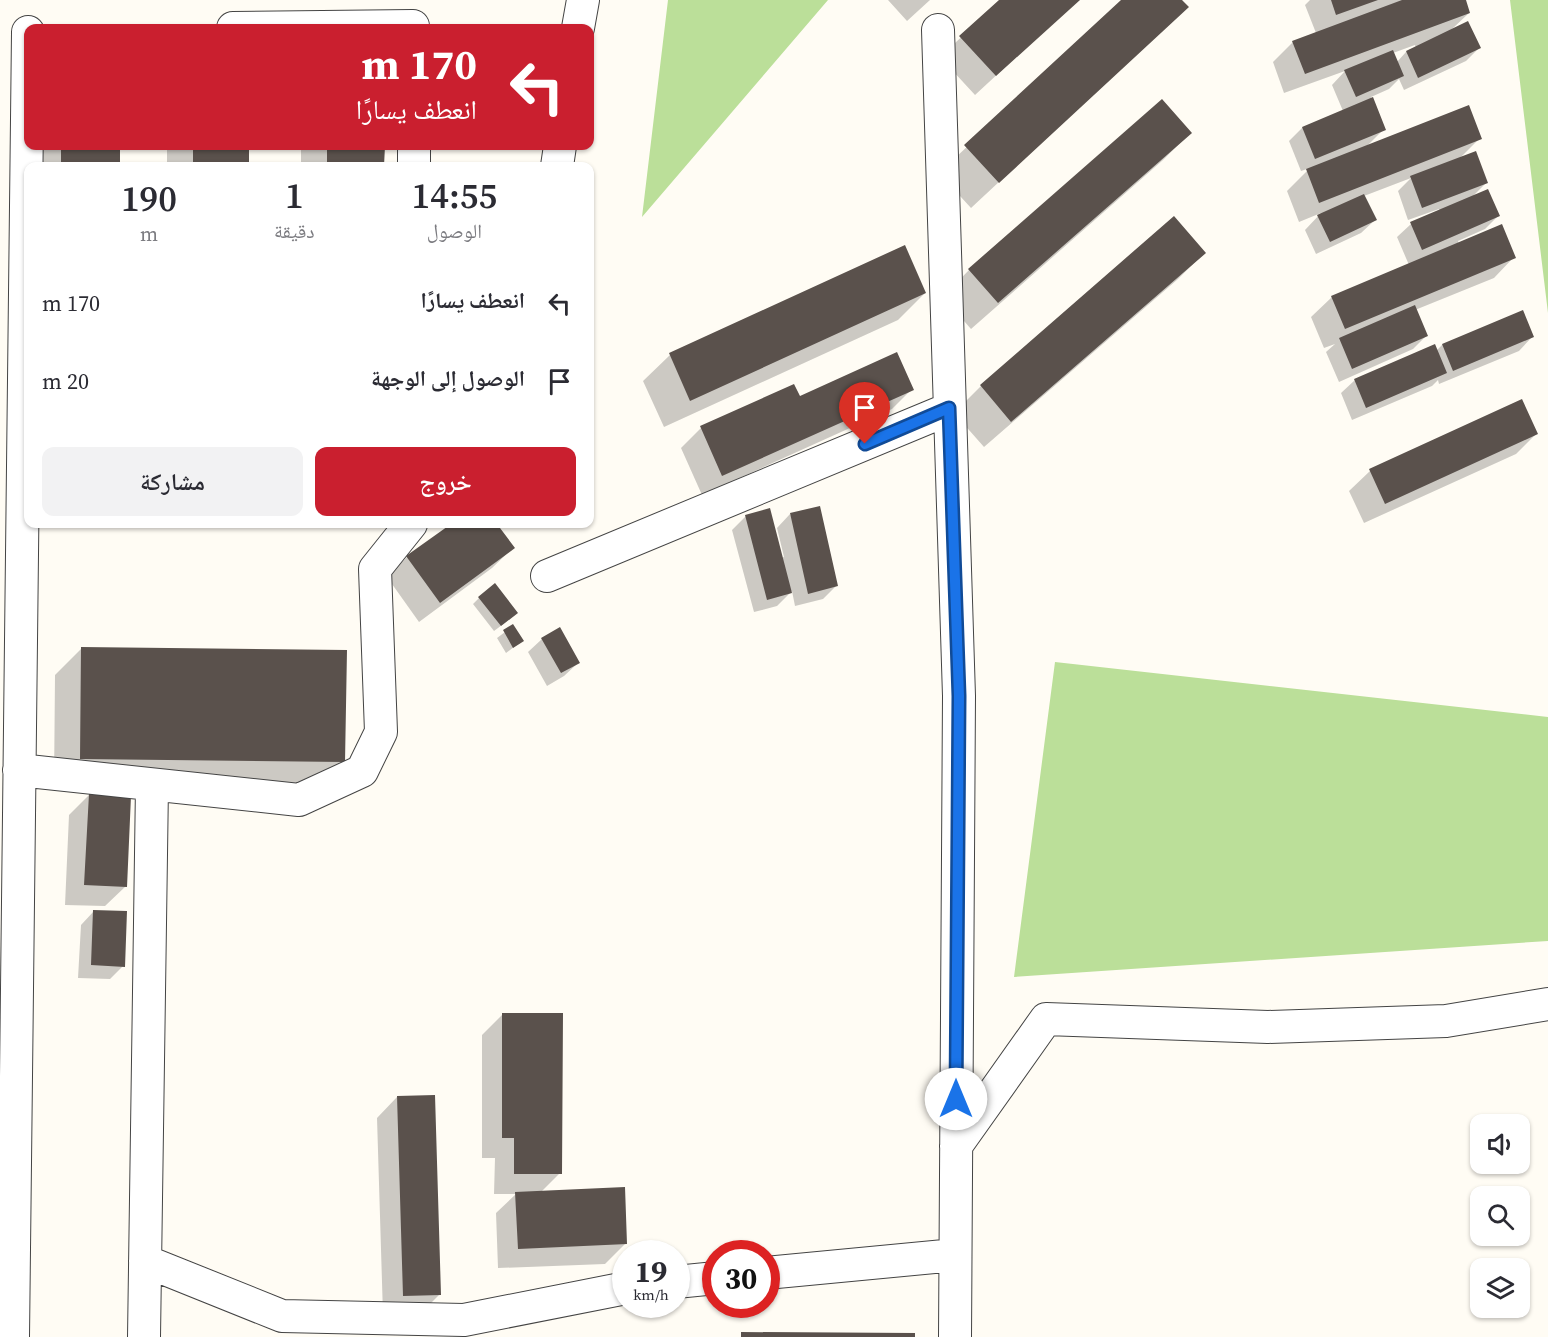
<!DOCTYPE html>
<html lang="ar">
<meta charset="utf-8">
<style>
:root{--surface:#fff;--page:#f2f2f3;--text:#2b2b33;--muted:#7c7c81;--accent:#ca1f2f}
body{margin:0;font-family:"Source Serif 4","Noto Naskh Arabic",serif;background:var(--page);color:var(--text);direction:rtl;height:100vh;display:flex;flex-direction:column;font-size:22px;white-space:nowrap}
*{box-sizing:border-box;margin:0}
p{font-size:20px;color:var(--muted)}
.icon{flex:none;width:33px;height:33px;fill:none;stroke:currentColor;stroke-width:2;stroke-linecap:round;stroke-linejoin:round}
.map{position:relative;flex:1;overflow:hidden;direction:ltr}
.panel{position:absolute;left:24px;top:162px;width:570px;height:366px;display:flex;flex-direction:column;background:var(--surface);border-radius:12px;box-shadow:0 2px 4px #0004;direction:rtl}
.panel>*{flex:none}
.banner{position:absolute;left:24px;top:24px;width:570px;height:126px;border-radius:12px;box-shadow:0 2px 4px #0004;direction:rtl;background:#ca1f2f;color:#fff;overflow:hidden}
.fabs{position:absolute;left:1470px;top:1114px;display:grid;gap:12px}
.fabs a{display:grid;place-items:center;width:60px;height:60px;border-radius:12px;background:var(--surface);box-shadow:0 2px 4px #0004;font-size:30px}
.speed{position:absolute;left:612px;top:1240px;display:flex;gap:12px;font-size:30px;font-weight:700;text-align:center}
.speed>*{display:grid;place-content:center;width:78px;height:78px;border-radius:50%;background:var(--surface);box-shadow:0 2px 4px #0004;line-height:1}
.speed small{font-size:15px;font-weight:400}
.speed .limit{border:9px solid #d22;background:#fff;color:#111}
.pin{position:absolute;display:grid;place-items:center;width:51px;height:51px;color:#fff;margin:-62px -26px;border-radius:50% 50% 50% 0;rotate:-45deg;box-shadow:0 0 6px #0007}
.pin .icon{rotate:45deg}
.me{position:absolute;width:66px;margin:-33px;rotate:0deg;stroke-linejoin:round;filter:drop-shadow(0 0 4px #0008)}
.turn{display:flex;align-items:center;gap:21px;height:126px;padding:0 18px;font-size:27px}
.turn .icon{width:78px;height:78px;stroke-width:2.5}
.turn b{display:block;font-size:42px;line-height:51px}
.eta{display:flex;justify-content:space-evenly;align-items:center;height:102px;text-align:center}
.eta b{font-size:36px;font-weight:600;line-height:42px}
.primary-button{display:flex;gap:12px;margin-top:auto;padding:12px 18px}
.primary-button a{flex:1;height:69px;border-radius:12px;background:var(--accent);color:#fff;font-size:24px;font-weight:600;line-height:69px;text-align:center}
.primary-button a+a{background:var(--page);color:var(--text)}
ul{padding:0;list-style:none}
li{display:flex;align-items:center;gap:18px;height:78px;padding:0 18px}
li div{flex:1}
li b{display:block;font-size:22px}
li em{font-style:normal}
.map>svg:first-child{display:block}
.forest{fill:#bbdf99}
.shadow{fill:#0003;fill-rule:evenodd}
.building{fill:#5a514c}
.lines{fill:none;stroke-linecap:round;stroke-linejoin:round}
.minor-casing{stroke:#444;stroke-width:34}
.minor{stroke:#fff;stroke-width:32}
.route-casing{stroke:#114b97;stroke-width:15}
.route{stroke:#1a73e8;stroke-width:10}
</style>
<div class="map">
<svg width="1548" height="1337" viewBox="0 0 1548 1337">
<rect width="100%" height="100%" fill="#fffcf4"/>
<path class="forest" d="M668,0h160l-186,217z
M1510,0h38v313z
M1055,662l493,55v224l-534,36z"/>
<path class="shadow" d="M888,0h42l-23,21z
M1001,0h77l-103,95 -35,-38z
M1124,0h56l7,7 -216,201 -32,-35z
M1310,0h154l5,13 -18,17 28,18 -13,13 -62,29 -5,-11 -10,10 -18,8 13,32 -18,18 114,-9 -21,21 28,23 -15,15 26,19 -13,13 -27,12 1,3 55,13 -20,21 -79,32 11,26 -13,13 -74,33 -13,-30 9,-8 -11,4 -13,-31 21,-20 77,-32 -12,-28 14,-13 29,-13 -1,-2 -31,11 -10,-29 13,-13 -47,18 11,24 -14,13 -45,21 -11,-24 16,-17 -22,9 -12,-31 23,-23 -9,3 -12,-30 13,-13 41,-17 -11,-26 13,-14 -61,22 -11,-31 20,-20 23,-9 -11,-28zM1415,45l1,3 -10,4 -9,10 -4,-9z
M1190,133l-27,27 -192,169 -28,-32 26,-27z
M36,146h83l-1,20h-83z
M167,146h80v20h-80z
M301,146h82v20h-82z
M1174,218l30,35 -26,26 -194,168 -30,-34 27,-27z
M925,293l-27,27 -234,107 -21,-46 27,-26z
M1522,312l10,25 -13,14 -80,33 -1,-4 -6,6 -80,34 -11,-27 14,-13 81,-29 6,-6z
M912,389l-20,20 -190,86 -21,-47 20,-20 98,-30z
M1522,401l14,33 -20,20 -152,69 -15,-32 21,-20z
M790,514l46,72 -13,13 -28,7 -3,-15 -15,15 -23,6 -22,-82 14,-14 35,42 3,-1 -7,-29z
M454,524h41l18,24 -21,20 -73,54 -32,-45 20,-20z
M479,598l31,21 -16,12 -21,-27z
M513,626l9,15 -16,12 -9,-15z
M542,639l36,24 -14,13 -17,10 -19,-34z
M82,648l262,113 -27,27 -263,-3 1,-110z
M89,795l37,91 -21,20 -40,-1 4,-90z
M94,911l29,55 -13,13 -32,-1 3,-53z
M503,1014l57,159 -19,19 84,52 -20,20 -107,4 -2,-55 20,-19h-22l1,-36h-13v-123z
M397,1097l43,197 -20,20 -37,1 -6,-197z"/>
<path class="building" d="M999,0h81l-84,76 -37,-40z
M1121,0h61l7,7 -190,176 -35,-38z
M1331,0h47l-42,15z
M1402,0h64l4,13 -165,61 -13,-33z
M1468,21l13,27 -63,30 -12,-27z
M1393,50l11,26 -48,21 -12,-27z
M1373,97l13,33 -71,29 -13,-32z
M1162,99l30,34 -194,170 -30,-34z
M1469,105l13,34 -163,64 -13,-34z
M61,146h59v20h-59z
M193,146h56v20h-56z
M327,146h58l-1,20h-57z
M1476,151l12,32 -66,25 -12,-32z
M1488,189l12,27 -78,34 -12,-28z
M1364,194l13,26 -47,22 -13,-27z
M1174,216l32,37 -195,169 -31,-37z
M1502,224l14,34 -171,71 -14,-33z
M905,245l21,48 -236,108 -21,-48z
M1415,305l13,31 -76,33 -13,-31z
M1523,310l11,27 -81,34 -11,-27z
M1435,344l12,29 -81,35 -12,-29z
M897,352l17,38 -192,86 -22,-50 94,-42 6,12z
M1522,399l16,35 -153,70 -16,-35z
M820,506l18,80 -30,8 -18,-81z
M770,508l22,85 -25,7 -22,-85z
M451,524h46l18,24 -75,55 -34,-47z
M495,583l23,30 -17,13 -23,-29z
M513,624l11,17 -11,7 -10,-18z
M560,627l20,36 -19,10 -20,-35z
M81,647l266,3 -2,112 -265,-3z
M89,794l42,2 -4,91 -43,-2z
M93,910l34,1 -2,56 -34,-2z
M502,1013h61l-1,161h-48v-36h-12z
M435,1095l6,200 -38,1 -6,-200z
M625,1187l2,57 -109,5 -3,-57z
M741,1332l174,1v4h-174z"/>
<g class="lines">
<g class="minor-casing">
<path id="minor" d="M233,28l180,-2v2
M578,28l5,-28
M938,30l21,666 -4,641
M414,146v20
M557,166l3,-20
M547,576l402,-167
M19,770l280,30 63,-29 19,-39 -6,-163 36,-45
M956,1146l90,-127 222,8 178,-6 102,-17
M145,1261l137,55 182,4 162,-32
M766,1273l189,-18
M676,1282l40,-4
M13,1337l15,-1305
M144,1337l8,-552"/>
</g>
<use href="#minor" class="minor"/>
</g>
<g class="lines">
<g class="route-casing">
<path id="route" d="M865,444l84,-36 10,288 -3,403"/>
</g>
<use href="#route" class="route"/>
</g>
</svg>
<div class="fabs">
<a><svg class="icon" aria-label="sound" viewBox="0 0 24 24"><path d="M4 9h4l5-4v14l-5-4H4zM17 9q2 3 0 6"/></svg></a>
<a><svg class="icon" aria-label="search" viewBox="0 0 24 24"><circle cx="10" cy="10" r="6"/><path d="M15 15l6 6"/></svg></a>
<a><svg class="icon" aria-label="layers" viewBox="0 0 24 24"><path d="M12 4l9 5-9 5-9-5zM3 14l9 5 9-5"/></svg></a>
</div>
<div class="speed"><div>19<small>km/h</small></div><div class="limit">30</div></div>
<div class="pin" style="left:865px;top:444px;background:#d93025"><svg class="icon" aria-label="arrive" viewBox="0 0 24 24"><path d="M6 21V4h12l-3 4 3 4H6"/></svg></div>
<svg class="me" style="left:956px;top:1099px" viewBox="-20 -20 40 40"><circle r="19" fill="#fff"/><path d="M0-13L10 11 0 6-10 11z" fill="#1a73e8"/></svg>
<div class="banner">
<div class="turn"><svg class="icon" aria-label="left" viewBox="0 0 24 24"><path d="M17 20v-9H6M10 6l-5 5 5 5"/></svg><div><b>170 m</b>انعطف يسارًا</div></div>
</div>
<section class="panel">
<div class="eta">
<div><b>14:55</b><p>الوصول</p></div>
<div><b>1</b><p>دقيقة</p></div>
<div><b>190</b><p>m</p></div>
</div>
<ul>
<li><svg class="icon" aria-label="left" viewBox="0 0 24 24"><path d="M17 20v-9H6M10 6l-5 5 5 5"/></svg><div><b>انعطف يسارًا</b></div><em>170 m</em></li>
<li><svg class="icon" aria-label="arrive" viewBox="0 0 24 24"><path d="M6 21V4h12l-3 4 3 4H6"/></svg><div><b>الوصول إلى الوجهة</b></div><em>20 m</em></li>
</ul>
<div class="primary-button"><a>خروج</a><a>مشاركة</a></div>
</section>
</div>
